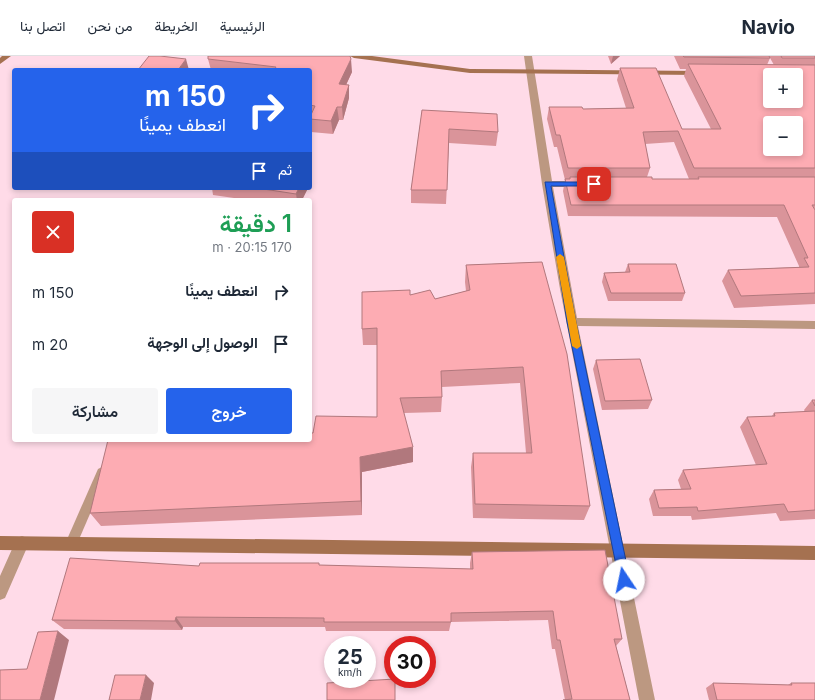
<!DOCTYPE html>
<html lang="ar">
<meta charset="utf-8">
<style>
:root{--surface:#fff;--page:#f6f6f7;--text:#1f2937;--muted:#747a83;--line:#e0e1e3;--accent:#2563eb}
body{margin:0;font-family:Inter,Vazirmatn,sans-serif;background:var(--page);color:var(--text);direction:rtl;height:100vh;display:flex;flex-direction:column;font-size:15px;white-space:nowrap}
*{box-sizing:border-box;margin:0}
p{font-size:13px;color:var(--muted)}
.icon{flex:none;width:22px;height:22px;fill:none;stroke:currentColor;stroke-width:2;stroke-linecap:round;stroke-linejoin:round}
.map{position:relative;flex:1;overflow:hidden;direction:ltr}
.details{position:absolute;left:12px;top:142px;width:300px;height:244px;display:flex;flex-direction:column;background:var(--surface);border-radius:4px;box-shadow:0 2px 6px #0003;direction:rtl}
.details>*{flex:none}
.guide{position:absolute;left:12px;top:12px;width:300px;height:122px;border-radius:4px;box-shadow:0 2px 6px #0003;direction:rtl;background:#2563eb;color:#fff;overflow:hidden}
.tools{position:absolute;left:763px;top:12px;display:grid;gap:8px}
.tools a{display:grid;place-items:center;width:40px;height:40px;border-radius:4px;background:var(--surface);box-shadow:0 2px 6px #0003;font-size:20px}
.speed{position:absolute;left:324px;top:580px;display:flex;gap:8px;font-size:20px;font-weight:700;text-align:center}
.speed>*{display:grid;place-content:center;width:52px;height:52px;border-radius:50%;background:var(--surface);box-shadow:0 2px 6px #0003;line-height:1}
.speed small{font-size:10px;font-weight:400}
.speed .limit{border:6px solid #d22;background:#fff;color:#111}
.pin{position:absolute;display:grid;place-items:center;width:34px;height:34px;color:#fff;margin:-17px;border-radius:8px;box-shadow:0 2px 6px #0006}
.me{position:absolute;width:44px;margin:-22px;rotate:349deg;stroke-linejoin:round;filter:drop-shadow(0 0 3px #0008)}
.turn{display:flex;align-items:center;gap:14px;height:84px;padding:0 20px;font-size:18px}
.turn .icon{width:52px;height:52px;stroke-width:2.5}
.turn b{display:block;font-size:28px;line-height:34px}
.then{display:flex;align-items:center;height:38px;padding:0 20px;background:#0003;gap:8px;font-size:15px}
.round{display:grid;place-items:center;flex:none;width:42px;height:42px;border-radius:4px;background:var(--page)}
.head{display:flex;align-items:center;justify-content:space-between;height:68px;padding:0 20px}
h1{font-size:24px;font-weight:600;line-height:30px;color:#1e9e55}
.button{display:flex;gap:8px;margin-top:auto;padding:8px 20px}
.button a{flex:1;height:46px;border-radius:4px;background:var(--accent);color:#fff;font-size:16px;font-weight:600;line-height:46px;text-align:center}
.button a+a{background:var(--page);color:var(--text)}
ul{padding:0;list-style:none}
li{display:flex;align-items:center;gap:12px;height:52px;padding:0 20px}
li div{flex:1}
li b{display:block;font-size:15px}
li em{font-style:normal}
header{display:flex;align-items:center;gap:24px;box-sizing:border-box;height:56px;padding:0 20px;background:var(--surface);border-bottom:1px solid var(--line)}
header strong{font-size:19px}
nav{display:flex;gap:22px;margin-inline-start:auto;font-size:14px}
.map>svg:first-child{display:block}
.lines{fill:none;stroke-linecap:round;stroke-linejoin:round}
.lane{fill:#bc9881;fill-rule:evenodd}
.street{fill:#bc9881;fill-rule:evenodd}
.secondary{fill:#a57150;fill-rule:evenodd}
.wall{fill:#da949a;fill-rule:evenodd}
.shaded-wall{fill:#b1787d}
.building{fill:#fdacb3;stroke:#b1787d;fill-rule:evenodd}
.route{fill:#2563eb;stroke:#184099}
.slow{fill:#f59e0b}
</style>
<header>
<strong>Navio</strong>
<nav><a>الرئيسية</a><a>الخريطة</a><a>من نحن</a><a>اتصل بنا</a></nav>
</header>
<div class="map">
<svg width="815" height="644" viewBox="0 0 815 644">
<rect width="100%" height="100%" fill="#ffdbe8"/>
<g class="lines">
<path class="lane" d="M102,411l4,2 2,3 -31,72 -2,4 -4,2 -4,-2 -2,-4 33,-75z"/>
<path class="street" d="M524,0h8l20,125h28l5,3 -5,3h-27l24,131 238,3v8l-237,-3 77,374h-16l-79,-411 -18,-105z
M22,480l5,2 2,5 -24,55 -5,2v-24l17,-38z"/>
<path class="secondary" d="M2,0h9l-11,8v-6z
M350,0h22l98,13 230,2 4,2 -4,2 -230,-2 -116,-15z
M0,480l815,10v14l-815,-10z"/>
</g>
<path class="wall" d="M608,0h12l-9,8z
M674,0h141v248l-81,4 -12,-27 6,-11 71,-3v-1l-22,-49 -209,-1 -5,-25 2,-11 -8,-33h-3l-7,-28 2,-12 34,2 43,-1 -9,-28 3,-12 62,61h29l-27,-53 2,-7h-6zM770,2l4,7h-7zM674,86l15,37h-37l-5,-2 3,-9 -5,-24z
M208,3l144,13 -6,13h3v13l-6,22h-4l-6,14 -22,-2 -1,-7v-55h-99z
M422,54l76,22 -2,14 -47,-3 -3,61 -35,-1v-13z
M91,132h14l-1,1z
M212,132h96l-6,12h-54l-35,-5z
M542,206l48,244 -6,14 -111,-2 -2,-51 2,-14h53l-6,-70 -78,4v10l-1,15 -37,1 9,49 -51,10v43l-261,11 -11,-13 220,-73 3,-7 64,-16v-72h-14l-1,-16 48,-34 25,4 31,-8 -1,-9 1,-17z
M628,208l57,29 -3,8h-74l-6,-19 2,-9 21,-1z
M596,304l56,40 -4,9 -46,1 -9,-41z
M812,344h3v119l-35,2 -4,-8 -84,7 -1,-4h-38l-4,-17 5,-9 27,-1 -3,-9 5,-10 73,-5 -16,-38 7,-10 25,-1 2,-3 31,-1 -1,-2z
M472,496l150,87 -6,7 14,54h-65l-10,-51h-3l-4,-29 -97,2 -2,9h-123l-1,-4h-142l-1,3 -118,-1 -12,-9 147,-54 121,-1 150,4v-6z
M713,627l75,2 3,-2 24,17h-106l-3,-12z"/>
<path class="shaded-wall" d="M613,0h7l-9,8z
M186,3l3,11h-11z
M351,3l1,13 -12,26 -1,-14z
M349,29v13l-6,22 -1,-13z
M337,51l2,13 -6,14 -2,-13z
M299,132h9l-6,12h-5l-1,-6z
M413,391v15l-51,10v43l-1,-14 -1,-44z
M176,561l7,10 -1,3 -7,-9z
M58,575l11,9 -15,60h-14z
M146,619l8,8 -3,17h-11z"/>
<path class="building" d="M149,0h11l26,3 -8,11h-40z
M208,0h142l1,3 -12,25 10,1 -7,22h-5l-6,14 -21,-2v-2l5,-11 -5,-1v-35h-36l2,-3 -68,-8z
M683,0h86l1,2 -86,-1z
M781,0h34v2h-33z
M688,8l127,1v103h-121l-16,-37 -35,1 7,36h-82l-8,-33h-4l-7,-28h33l1,2 51,-1 -14,-40h36l26,61h39zM770,19h26v26h-26zM770,67h26v26h-26z
M422,54l75,4 1,18 -49,-3 -2,61h-36z
M570,121h82v2h47l-1,-2h117v28h-3l3,5v83l-74,3 -13,-26 81,-3 -5,-9h4l-24,-53h-213l-6,-26h5z
M257,132h42l-3,6z
M542,206l25,92 23,152 -115,-2 -2,-51h59l-9,-86 -82,4 1,26 -42,1 13,49 -53,10 1,44 -271,12 18,-73h202v-7h3l3,-17 61,1v-89l-15,1v-37l48,-2v5l20,-5 5,9 35,-9 -4,-25z
M628,208h48l9,29h-74l-7,-20 26,-1z
M640,303l12,41 -47,1 -9,-41z
M812,344h3v6z
M815,355v99l-27,2 -4,-8 -86,7 -1,-4 -38,1 -5,-18 37,-1 -8,-19 84,-6 -20,-47 28,-1 -1,-3z
M605,494l17,89h-8l16,61h-67l9,-1 -12,-59h-3l-4,-29 -102,2v9h-127v-4l-148,-1 -1,4 -123,-1 18,-62 129,8 1,-3h119v2l154,4 -1,-17z
M58,575l-18,69h-40v-30l27,-1 11,-37z
M115,619h31l-6,25h-31z
M395,623v21h-68v-17z
M713,627l79,2 -1,-2h24v17h-98z"/>
<path class="route" d="M545,126h49l4,2 -4,2h-43l25,136 54,258 -2,4 -4,1 -4,-1 -1,-4 -52,-258z"/>
<path class="slow" d="M560,198l4,3 17,89 -4,3 -5,-3 -16,-89z"/>
</svg>
<div class="tools">
<a>+</a>
<a>−</a>
</div>
<div class="speed"><div>25<small>km/h</small></div><div class="limit">30</div></div>
<div class="pin" style="left:594px;top:128px;background:#d93025"><svg class="icon" aria-label="arrive" viewBox="0 0 24 24"><path d="M6 21V4h12l-3 4 3 4H6"/></svg></div>
<svg class="me" style="left:624px;top:524px" viewBox="-20 -20 40 40"><circle r="19" fill="#fff"/><path d="M0-13L10 11 0 6-10 11z" fill="#2563eb"/></svg>
<div class="guide">
<div class="turn"><svg class="icon" aria-label="right" viewBox="0 0 24 24"><path d="M7 20v-9h11M14 6l5 5-5 5"/></svg><div><b>150 m</b>انعطف يمينًا</div></div>
<div class="then">ثم<svg class="icon" aria-label="arrive" viewBox="0 0 24 24"><path d="M6 21V4h12l-3 4 3 4H6"/></svg></div>
</div>
<section class="details">
<div class="head"><div><h1>1 دقيقة</h1><p>170 m · 20:15</p></div><a class="round" style="background:#d93025;color:#fff"><svg class="icon" aria-label="close" viewBox="0 0 24 24"><path d="M6 6l12 12M18 6L6 18"/></svg></a></div>
<ul>
<li><svg class="icon" aria-label="right" viewBox="0 0 24 24"><path d="M7 20v-9h11M14 6l5 5-5 5"/></svg><div><b>انعطف يمينًا</b></div><em>150 m</em></li>
<li><svg class="icon" aria-label="arrive" viewBox="0 0 24 24"><path d="M6 21V4h12l-3 4 3 4H6"/></svg><div><b>الوصول إلى الوجهة</b></div><em>20 m</em></li>
</ul>
<div class="button"><a>خروج</a><a>مشاركة</a></div>
</section>
</div>
